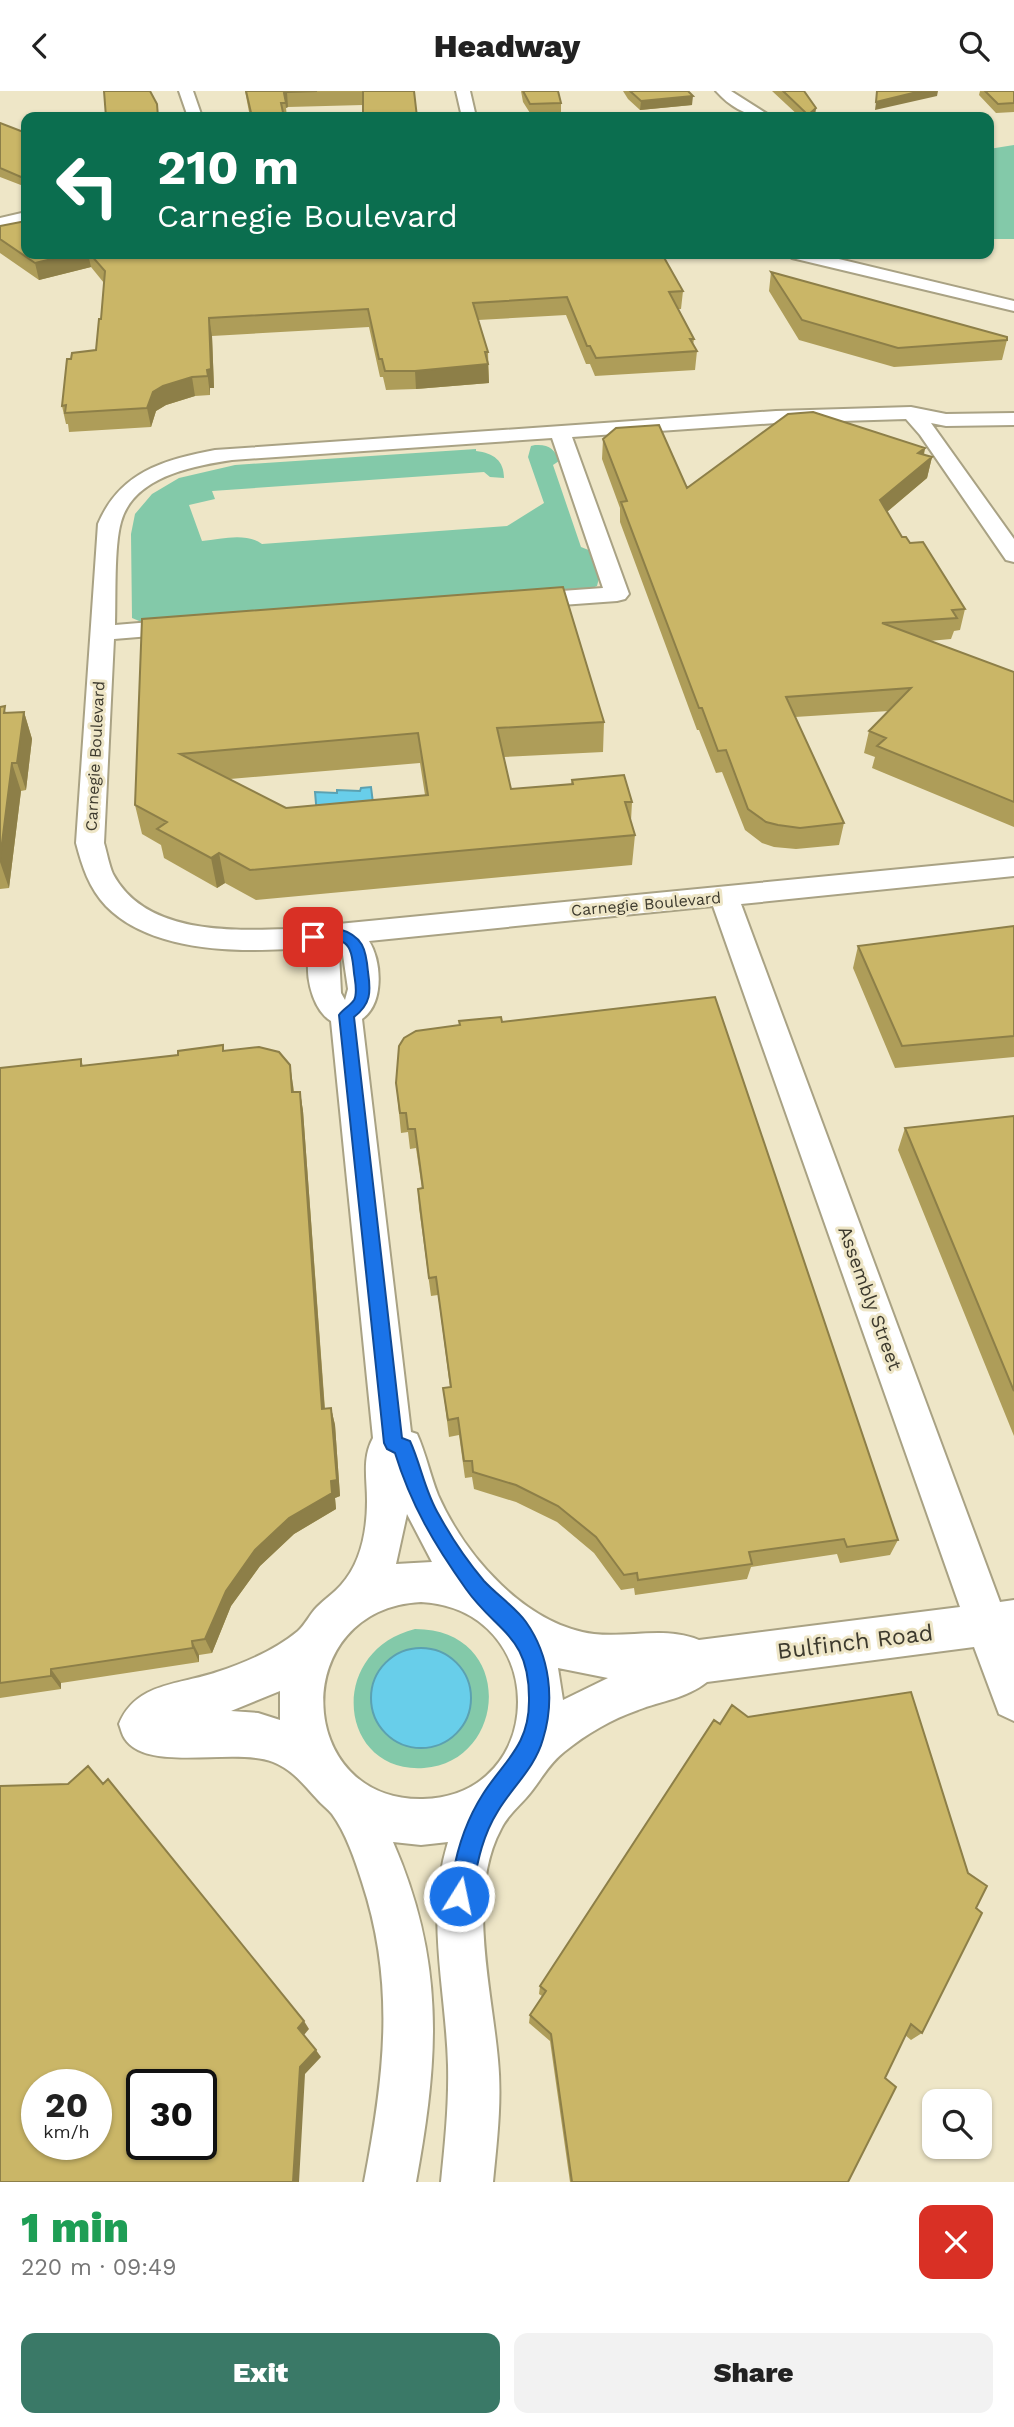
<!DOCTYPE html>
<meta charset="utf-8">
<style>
:root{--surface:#fff;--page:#f2f2f2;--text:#222;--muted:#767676;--accent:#3a7967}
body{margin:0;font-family:"Work Sans",sans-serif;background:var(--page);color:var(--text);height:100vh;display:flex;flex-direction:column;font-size:26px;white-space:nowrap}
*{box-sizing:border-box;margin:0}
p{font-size:23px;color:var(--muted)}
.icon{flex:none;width:38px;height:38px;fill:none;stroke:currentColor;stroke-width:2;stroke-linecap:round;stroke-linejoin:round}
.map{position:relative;height:2091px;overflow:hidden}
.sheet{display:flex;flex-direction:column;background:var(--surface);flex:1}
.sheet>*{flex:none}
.hud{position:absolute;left:21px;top:21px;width:973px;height:147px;border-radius:14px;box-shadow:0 2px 5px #0004;background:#0b6e4f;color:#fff;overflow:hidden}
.tools{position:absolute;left:922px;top:1998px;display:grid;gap:14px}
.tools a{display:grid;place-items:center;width:70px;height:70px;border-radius:14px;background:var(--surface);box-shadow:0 2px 5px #0004;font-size:35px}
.speed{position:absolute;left:21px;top:1978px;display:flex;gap:14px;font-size:35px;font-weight:700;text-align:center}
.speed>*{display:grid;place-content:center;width:91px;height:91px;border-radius:50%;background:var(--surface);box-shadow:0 2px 5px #0004;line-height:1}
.speed small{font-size:18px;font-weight:400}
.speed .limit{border:4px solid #111;border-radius:10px;background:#fff;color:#111}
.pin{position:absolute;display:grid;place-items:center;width:60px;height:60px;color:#fff;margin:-30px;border-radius:14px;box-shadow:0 4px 10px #0006}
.me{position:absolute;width:77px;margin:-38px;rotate:10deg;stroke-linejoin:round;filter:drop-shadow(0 0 5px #0008)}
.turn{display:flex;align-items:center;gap:24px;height:147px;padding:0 21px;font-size:32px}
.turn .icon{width:91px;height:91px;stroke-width:2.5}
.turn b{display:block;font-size:49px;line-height:60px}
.round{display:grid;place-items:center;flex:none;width:74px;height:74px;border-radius:14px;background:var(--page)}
.head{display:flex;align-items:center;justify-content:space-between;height:119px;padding:0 21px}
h1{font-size:42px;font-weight:800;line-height:52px;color:#1e9e55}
.primary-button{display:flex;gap:14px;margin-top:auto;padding:14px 21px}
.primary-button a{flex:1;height:80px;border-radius:14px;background:var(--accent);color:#fff;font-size:28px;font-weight:800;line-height:80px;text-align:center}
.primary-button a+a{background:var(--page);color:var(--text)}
header{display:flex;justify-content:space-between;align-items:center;height:91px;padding:0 21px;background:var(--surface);font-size:32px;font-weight:800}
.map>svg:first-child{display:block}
.green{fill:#83c9a9}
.water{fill:#68ceea;stroke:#5ba1b1;stroke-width:2}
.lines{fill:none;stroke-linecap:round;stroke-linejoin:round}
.minor-casing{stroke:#a9a284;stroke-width:4}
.minor{fill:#fff;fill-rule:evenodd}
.wall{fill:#ae9d59;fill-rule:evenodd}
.shaded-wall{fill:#8d7f48}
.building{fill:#cab667;stroke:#8d7f48;stroke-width:2;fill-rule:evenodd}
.route{fill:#1a73e8;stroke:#114b97;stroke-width:2}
.labels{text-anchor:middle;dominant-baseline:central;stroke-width:6;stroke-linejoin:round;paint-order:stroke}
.far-street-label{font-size:16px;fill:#3c392d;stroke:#eee6c7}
.street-label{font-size:19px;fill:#3c392d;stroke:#eee6c7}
.near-street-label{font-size:23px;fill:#3c392d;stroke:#eee6c7}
</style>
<header><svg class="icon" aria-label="back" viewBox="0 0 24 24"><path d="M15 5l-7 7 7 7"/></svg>Headway<svg class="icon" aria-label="search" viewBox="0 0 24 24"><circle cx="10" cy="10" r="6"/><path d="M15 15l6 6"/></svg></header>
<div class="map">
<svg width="1014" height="2091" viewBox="0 0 1014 2091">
<rect width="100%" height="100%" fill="#eee6c7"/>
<path class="green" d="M1014,54v94h-25v-90z
M535,354c14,-1 20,4 24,16l-6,4 28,82 10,4 8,27 -2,8 -7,3 -321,25 -9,-4 -67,5 -10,6 -39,2 -12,-5 -1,-84 4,-20 17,-20 27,-16 56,-13 241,-16v2c18,2 28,10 28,27l-14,-1 -6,-5 -272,19 3,8 -26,6 13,36c20,-2 43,-9 60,3l245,-18 37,-23 -16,-46 3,-11z
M415,1538c101,0 93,133 9,139 -86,6 -98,-117 -9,-139z"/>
<path class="water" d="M371,696l3,24 -57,4 -2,-23 22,1v-3l23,1 1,-3z
M371 1607a50 50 0 1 1 100 0a50 50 0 1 1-100 0Z"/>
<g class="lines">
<g class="minor-casing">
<path id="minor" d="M179,0h14l9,26h-14z
M456,0h14l6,26h-14z
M716,0h15l41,26c-22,1 -41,-9 -56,-26z
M26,121v10l-26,6v-10z
M790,163h28l196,47v10l-222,-53z
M911,316l35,7 68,-1v12l-68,1 -15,-3 83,116v23l-8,-2 -86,-125 -14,-16 -130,4 -204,14 57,157 -4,5 -8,2 -97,7 -8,-2 -4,-5 4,-5 8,-2 83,-6 -51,-150 -320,22c-40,6 -99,17 -111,62 -7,24 -5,76 -6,103l72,-6 8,2 4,5 -4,5 -8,2 -73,6 -10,204c3,10 5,22 9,31 32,60 117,57 174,55l727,-71v18l-273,28 259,698 14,-2v121l-15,-7 -25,-67 -267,35c-20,16 -46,19 -69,28 -26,9 -52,24 -74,42 -15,12 -22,26 -33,40 -10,13 -23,22 -30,37 -35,65 -9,161 -3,231 4,41 -1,81 -5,122h-52c4,-39 8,-78 7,-117 -2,-76 -23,-149 0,-223l-27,3 -28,-3c52,119 46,215 23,340h-52c20,-104 32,-197 -2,-300 -7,-22 -16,-49 -30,-68 -4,-5 -11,-10 -15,-15 -14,-15 -24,-29 -44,-37 -38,-15 -126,11 -148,-23 -3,-4 -4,-10 -6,-15 17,-42 61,-39 98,-52 28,-9 58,-22 81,-41 7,-6 12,-17 19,-24 8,-8 17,-14 24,-22 20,-22 26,-55 26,-84 0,-23 -5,-43 6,-63l-42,-417c-20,-12 -29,-54 -19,-74 -63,6 -158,8 -206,-41 -17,-18 -24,-40 -30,-63l22,-319c22,-52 65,-64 117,-74l561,-39zM713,815l247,701 -261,33c-35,-14 -69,-2 -105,-6 -69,-9 -129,-78 -156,-139 -8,-20 -12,-41 -21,-61l-6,-2 -49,-413c22,-15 20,-57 7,-78zM342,857l6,41 -3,11 -4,-7 -2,-40zM407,1423l25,48 -36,2zM421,1511c130,7 128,194 2,197 -129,3 -136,-190 -2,-197zM558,1577l50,10 -45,22zM280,1600v29l-22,-7 -27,-2z"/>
</g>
<use href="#minor" class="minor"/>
</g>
<path class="wall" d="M245,0h169l-51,14 -75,2 -2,1 1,9h-37z
M521,0h37l3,12v9l-31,1 -7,-11z
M623,0h65l4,14 -52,5 -12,-11z
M772,0h32l11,26h-15z
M980,0h34v21l-18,1 -17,-18z
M0,32l26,10v54l-26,-10z
M0,135l26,28h636l21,37 -2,18h-3l16,30 -1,6 4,6 -2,19 -100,6 -5,-12h-4l-20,-49 -88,5 10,32 1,31 -73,6 -30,1 -3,-13h-3l-11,-50 -157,9 2,52h-4v7l-15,1 -29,9 -10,6 -5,16 -82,5 -1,-8h-2l-4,-18 9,-47 25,-9 5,-31 3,-36 -13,-16 -52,13 -39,-27z
M771,181l236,68 -5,20 -108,7 -95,-27 -30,-49z
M603,348l84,49 238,-40 -1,7 8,2 -5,21 -40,34 15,25 8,6 55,66 -5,21 -6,1 -3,8 -22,2 85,31v155l-142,-59 3,-11 -11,-4 5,-22 20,-20 -94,6 49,106 -5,22 -43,4 -22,-2 -12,-4 -17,-13 -23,-58 -6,1 -17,-43h-2l-77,-208v-14l-18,-49z
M142,528l462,103 -1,30 -99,5 7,32 60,-5 1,-4 60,22 -1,19 4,14 -3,30 -376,35 -31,-17 -8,5 -53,-30 -3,-13 -19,-11 -7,-29zM420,672l5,32 -139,13 -56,-29z
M0,616l7,6 17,-1 8,27 -6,51 -5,1 -12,97 -9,1z
M1014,835v131l-119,11 -42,-100 5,-22z
M459,930l43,1 396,518 -8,15 -50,8 -3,-9 -86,13 -4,12 -112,16 -1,-7 -13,2 -27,-37 -37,-31 -41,-20 -42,-13 -2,-12 -7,1 -6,-43 -10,2 -6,-49 7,-1 -12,-92 -7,1 -12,-88 -1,-19h4l-6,-41 -6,1 -2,-17 -7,1 -5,-50 63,-58z
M224,960l69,34 1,7h6l3,19 22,298 6,-1 4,17 5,71 -5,2 1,11 -42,25 -34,32 -29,40 -19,47 -13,2v7l-138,21v6l-61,9v-630l81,-9 2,7z
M1014,1025v320l-116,-286 7,-22z
M976,1817l-54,125 -11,7 -6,-5 -20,43 -37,104h-278l-20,-141 -21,-18 1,-8 12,-19 -3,-2 1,-8z"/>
<path class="shaded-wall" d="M921,0h17l-1,5 -62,14 1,-8z
M287,1l1,15 -2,1 -2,-15z
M693,5l-1,9 -52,5 1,-9z
M816,17l-1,9h-7v-2z
M73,163h15l3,13 -52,13 -4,-17z
M209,227l3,18 2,52h-4v7l-3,-25z
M488,273l1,19 -73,6 -1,-18z
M192,286l3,19 -29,9 -10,6 -5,16 -4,-19 6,-16 10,-6z
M925,357l-4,18 11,-9 -5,21 -51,43 4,-21 38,-47z
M24,621l8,27 -6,51 -9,-27z
M12,672l9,28 -12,97 -9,-26v-3z
M219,762l6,30 -8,5 -6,-30z
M290,974l3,20 2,27 -3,-20z
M300,1001l3,19 23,316 -4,-18z
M331,1317l4,17 5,71 -5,2 1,11 -42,25 -34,32 -29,40 -19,47 -7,-14 21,-48 29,-41 34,-32 42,-37z
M192,1550l7,14v7l-6,-14z
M51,1578l10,14v6l-10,-13z
M304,1930l5,8 -5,6 -6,-7z
M316,1959l5,7 -16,17 -6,108h-6l7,-115z"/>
<path class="building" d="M104,0h46l7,13 1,13h-52z
M246,0h71l-30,1 -3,1 2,10h-5l3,14h-32z
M363,0h51l3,26h-54z
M523,0h35l3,12 -31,1z
M630,0h58l5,5 -52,5z
M783,0h21l12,17 -8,7z
M877,0h44l-45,11z
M985,0h29v12l-16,1z
M0,32l26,10v45l-5,-1 -21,-9z
M26,130v33h47l-38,9 -35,-24v-13z
M90,163h572l21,37 -14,1 25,47h-4l7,12 -101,7 -6,-12h-3l-20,-49 -94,6 15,49h-3l3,12 -73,7h-30l-3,-12h-3l-11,-50 -159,9 2,51 -4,1 1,6 -16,1 -29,9 -10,6 -6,16 -82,5 1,-8 -4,1 5,-47h4l1,-6 24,-3 3,-31h2l4,-48z
M771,181l236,65v3l-109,8 -96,-28z
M813,321l112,36 -7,5 14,4 -52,43 22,37h4l4,6 13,-1 42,67 -13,1 5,8 -75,5 132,49v130l-137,-56 9,-8 -17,-7 42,-43 -125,9 58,126 -44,5 -22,-3 -12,-3 -18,-13 -22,-59 -8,1 -16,-43h-3l-78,-206 6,-1 -24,-62 13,-11 43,-3 28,63 101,-74z
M563,496l41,135 -107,6 14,61 62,-5 -1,-4 52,-5 8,27h-7l10,33 -385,35 -31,-17 -8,5 -54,-29 10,-7 -32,-17 7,-186zM418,642l10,62 -142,13 -106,-54z
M5,615l-1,7 20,-1 -7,51h-5l-12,96v-152z
M1014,835v110l-112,10 -44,-100z
M715,906l183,543 -51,7 -3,-8 -95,13 3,12 -114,16 -1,-7 -13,2 -28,-38 -38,-31 -42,-21 -43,-13 -1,-11h-8l-6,-43 -10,2 -5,-32 8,-1 -15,-110 -7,1 -11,-89 5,-1 -8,-59h-7l-2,-16h-6l-4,-30 3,-37 5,-8 12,-7 44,-6 -1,-4 42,-4 1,5z
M223,954v6l36,-4 20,5 11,13 2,27h8l22,317 9,-1 6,72 -6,1 1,12 -43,25 -34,32 -29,41 -21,48 -13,2 1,7 -142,21v7l-51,7v-615l81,-9v7l97,-11v-4z
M1014,1025v275l-109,-263z
M911,1601l57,181 19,13 -11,22 6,5 -60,120 -11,-9 -26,54 11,9 -48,95h-276l-21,-148 -21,-19 16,-24 -6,-5 174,-266 6,4 12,-19 16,12z
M88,1675l15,18 5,-5 196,242 -6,7 18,22 -16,17 -7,115h-293v-396l68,-2zM37,1993h59v60h-59zM142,1993h59v60h-59z"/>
<path class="route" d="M339,838c24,7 27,20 29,43 3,20 3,32 -14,45l48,421 8,3c11,24 15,51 29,74 12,22 29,47 45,66 13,14 31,26 42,41 24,34 29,78 17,117 -8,29 -30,47 -45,72 -17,27 -21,55 -27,85l-4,9 -8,3 -8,-3c-4,-11 -1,-20 2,-31 5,-29 14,-55 30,-80 21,-33 46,-48 46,-93 1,-66 -32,-68 -63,-112 -32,-45 -55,-84 -71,-136l-8,-4 -3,-6 -45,-428c4,-6 11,-9 15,-15 4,-7 1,-19 0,-27 -3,-34 -8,-35 -41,-32l-7,-4 7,-5z"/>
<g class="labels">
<g class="far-street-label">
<text transform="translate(95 665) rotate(-87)">Carnegie Boulevard</text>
<text transform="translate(646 813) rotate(-5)">Carnegie Boulevard</text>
</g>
<g class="street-label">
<text transform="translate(870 1207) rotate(70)">Assembly Street</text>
</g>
<g class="near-street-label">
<text transform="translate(855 1551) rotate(-7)">Bulfinch Road</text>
</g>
</g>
</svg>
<div class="tools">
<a><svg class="icon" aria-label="search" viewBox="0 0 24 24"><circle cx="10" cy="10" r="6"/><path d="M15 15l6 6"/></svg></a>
</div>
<div class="speed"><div>20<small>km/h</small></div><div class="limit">30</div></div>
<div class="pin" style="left:313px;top:846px;background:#d93025"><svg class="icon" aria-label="arrive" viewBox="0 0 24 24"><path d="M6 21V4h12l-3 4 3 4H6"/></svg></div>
<svg class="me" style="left:459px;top:1805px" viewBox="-20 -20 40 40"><circle r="17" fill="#1a73e8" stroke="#fff" stroke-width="3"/><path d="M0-11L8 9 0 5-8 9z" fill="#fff"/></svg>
<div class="hud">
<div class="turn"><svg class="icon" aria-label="left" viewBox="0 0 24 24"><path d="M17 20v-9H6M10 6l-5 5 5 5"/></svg><div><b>210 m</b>Carnegie Boulevard</div></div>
</div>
</div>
<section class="sheet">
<div class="head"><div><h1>1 min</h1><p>220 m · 09:49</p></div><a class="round" style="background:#d93025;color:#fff"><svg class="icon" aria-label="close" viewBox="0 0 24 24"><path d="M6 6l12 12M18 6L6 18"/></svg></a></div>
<div class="primary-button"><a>Exit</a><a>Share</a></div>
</section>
